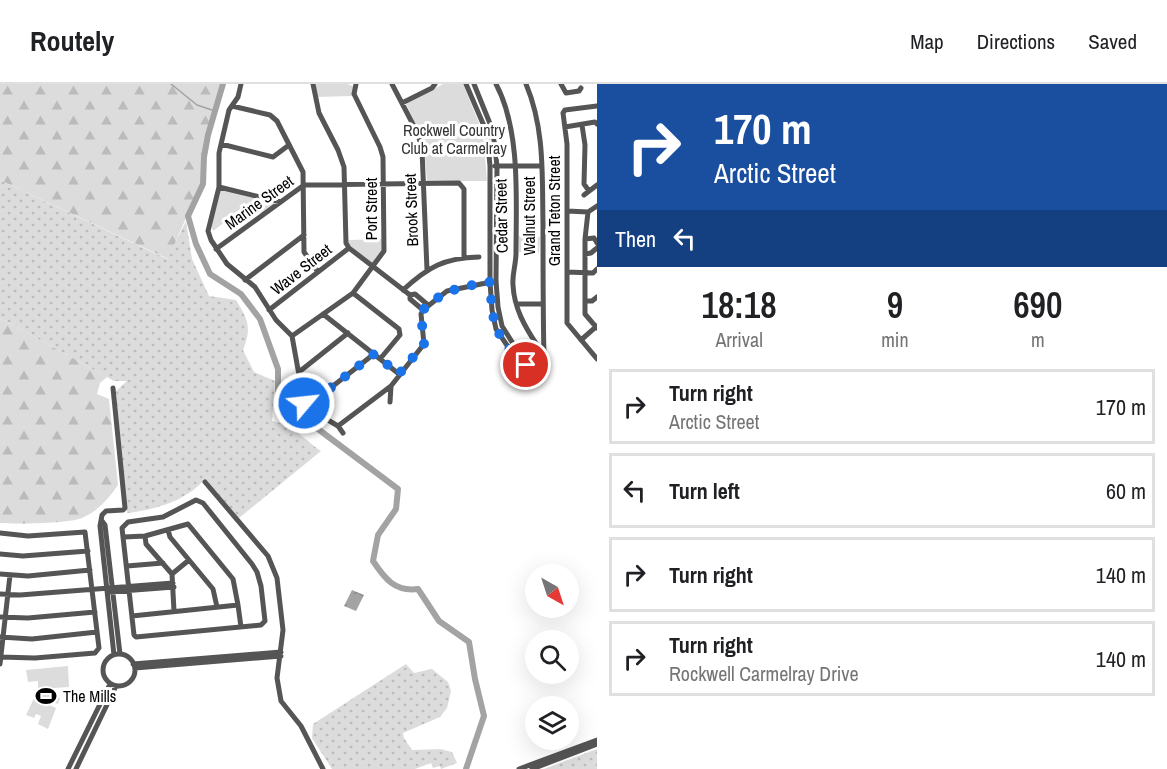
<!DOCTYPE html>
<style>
:root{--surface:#fff;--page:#f6f6f6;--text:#202124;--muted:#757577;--line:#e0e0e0}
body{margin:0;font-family:"Archivo Narrow",sans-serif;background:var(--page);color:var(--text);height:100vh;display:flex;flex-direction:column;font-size:22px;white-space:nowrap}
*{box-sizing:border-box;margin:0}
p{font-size:20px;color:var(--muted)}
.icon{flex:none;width:33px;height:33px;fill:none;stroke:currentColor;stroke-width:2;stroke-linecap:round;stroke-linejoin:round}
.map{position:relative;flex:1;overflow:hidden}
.drawer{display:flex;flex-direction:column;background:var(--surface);width:570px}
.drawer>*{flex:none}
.banner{background:#1a4fa0;color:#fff;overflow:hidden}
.needle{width:39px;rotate:141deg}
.fabs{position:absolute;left:525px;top:480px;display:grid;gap:12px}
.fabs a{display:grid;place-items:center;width:54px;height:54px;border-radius:50%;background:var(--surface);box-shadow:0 6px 24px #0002;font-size:30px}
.pin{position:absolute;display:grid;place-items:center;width:51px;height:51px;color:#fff;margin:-26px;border:3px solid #fff;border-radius:50%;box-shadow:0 2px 6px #0007}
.me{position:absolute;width:66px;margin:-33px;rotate:62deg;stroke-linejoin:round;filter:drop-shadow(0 0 4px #0008)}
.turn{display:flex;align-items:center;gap:21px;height:126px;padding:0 18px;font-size:27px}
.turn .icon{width:78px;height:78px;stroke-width:2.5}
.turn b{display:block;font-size:42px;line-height:51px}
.then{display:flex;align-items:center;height:57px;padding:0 18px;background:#0003;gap:12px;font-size:22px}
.eta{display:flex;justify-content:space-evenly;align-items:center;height:102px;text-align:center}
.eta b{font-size:36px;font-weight:600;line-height:42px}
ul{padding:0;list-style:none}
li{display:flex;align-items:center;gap:18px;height:75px;margin:0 12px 9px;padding:0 6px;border:3px solid var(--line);border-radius:0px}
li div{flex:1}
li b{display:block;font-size:22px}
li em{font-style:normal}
header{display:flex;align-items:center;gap:36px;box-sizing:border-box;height:84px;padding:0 30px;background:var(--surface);border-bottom:2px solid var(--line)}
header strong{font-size:28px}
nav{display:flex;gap:33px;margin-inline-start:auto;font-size:21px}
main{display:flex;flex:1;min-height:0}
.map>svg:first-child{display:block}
.grass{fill:url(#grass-dots)}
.forest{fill:url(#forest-firs)}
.park{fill:#dcdcdc}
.water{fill:url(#water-ripples)}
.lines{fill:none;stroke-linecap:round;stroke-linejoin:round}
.stream{stroke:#a3a3a3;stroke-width:1.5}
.river{stroke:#a3a3a3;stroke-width:6}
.minor{stroke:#555;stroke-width:5}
.route{stroke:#1a73e8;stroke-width:10;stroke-dasharray:0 18}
.labels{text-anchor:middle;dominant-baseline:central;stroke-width:6;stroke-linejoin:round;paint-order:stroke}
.park-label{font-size:16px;fill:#333;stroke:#fff}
.street-label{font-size:16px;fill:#000;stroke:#fff}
.poi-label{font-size:16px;fill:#000;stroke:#fff;text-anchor:start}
</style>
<header>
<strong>Routely</strong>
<nav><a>Map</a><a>Directions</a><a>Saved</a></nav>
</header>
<main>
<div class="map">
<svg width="597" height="685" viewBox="0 0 597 685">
<defs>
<pattern id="grass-dots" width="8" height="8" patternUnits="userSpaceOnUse" patternTransform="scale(1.5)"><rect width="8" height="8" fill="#dcdcdc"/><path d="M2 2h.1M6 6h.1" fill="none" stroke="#bbb" stroke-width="1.8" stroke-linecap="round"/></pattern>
<pattern id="forest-firs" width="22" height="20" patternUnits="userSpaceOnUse" patternTransform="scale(1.5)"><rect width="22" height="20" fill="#dcdcdc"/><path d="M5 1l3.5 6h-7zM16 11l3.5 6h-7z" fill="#bbb"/></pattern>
<pattern id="water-ripples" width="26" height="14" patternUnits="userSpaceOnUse" patternTransform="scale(1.5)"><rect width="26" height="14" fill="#a3a3a3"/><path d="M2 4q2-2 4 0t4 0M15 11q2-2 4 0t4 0" fill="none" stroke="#8b8b8b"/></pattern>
</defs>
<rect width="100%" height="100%" fill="#fff"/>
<path class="grass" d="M0,96l167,79 19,-38 6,38 17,37 27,4c12,20 16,27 7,50l11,22 21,9 -3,40c21,3 31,18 49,30l-82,67 -34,-39c-19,22 -50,31 -78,34l-11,-122 11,-10h-13l-114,-63z
M406,580l8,9 18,-4 16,13 3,9 -4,17 -7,9 -37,16 1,5 8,12 28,-1 12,3 5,11 -16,6 -1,-3 -7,2 -2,-5 -16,6h-83l-20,-31 1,-14z
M597,665v20h-53z"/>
<path class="forest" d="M0,0h223l-15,51 -4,22 -1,27 -10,18 -25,57 -168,-79z
M0,234l107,59 -7,6 -3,11 12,5 9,86c-9,13 -19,25 -34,32 -12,7 -69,7 -84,6z"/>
<path class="park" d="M315,0h32l6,2 -1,10 -36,1z
M443,0h20l20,49 4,48h-60c-2,-35 -6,-46 -21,-77z
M221,105l58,13 -17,13 -9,-14 -40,30 -2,-6z
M518,152l22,1 -1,16 -20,-1z
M382,155v12l-10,14 -24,-22 1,-3z
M68,582l1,21 -15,1 -1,6 7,4 -2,6 -8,-3 -1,4 7,3 -8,21 -10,-5 3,-8 -5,-2 -2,4 -8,-3 12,-25v-9l-10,1 -2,-12z"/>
<path class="water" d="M352,506l12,5 -8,16 -12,-5z"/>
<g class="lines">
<path class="stream" d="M171,0l26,21 18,6"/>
<path class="river" d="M223,0l-15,51 -4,22 -1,27 -15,32 8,28 14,30 31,20 19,25 18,50v37l20,8 100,75 -2,20 -18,26 -5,26c12,18 22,31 45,28l21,32 30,21 6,37 9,37 -18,53"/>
<path class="minor" d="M241,0l-3,13 -9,13 -10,43v34l-11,44 3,9 16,24 28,23 21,33 16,16 12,67 2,4 32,19 5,7
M313,0l6,29 19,37 6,17 2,76 3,5 61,47v4l13,11
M392,0l26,50 4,16 5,120
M466,0l21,49 3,33v116l2,28 4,19 23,34 7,2
M474,0l19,47 4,35 -1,115 2,26 4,19 27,43 15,-12c-1,-44 -1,-88 -1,-133 -1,-48 2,-95 -17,-140
M496,0c25,47 20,116 20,169 0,11 -4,22 -3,32 1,23 12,42 24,60
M561,0l5,9 13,-2 2,-3
M402,19l30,-15 3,-4
M232,22l38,9 7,6 26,51 1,80 14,20
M597,22l-32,4 -2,3 4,31v179l30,36
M582,41l3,20 -1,39 5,7
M565,43l30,-5 2,2
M221,60l52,13 16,-12
M495,82h47
M219,103l62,15
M584,111l13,-10
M567,127l21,1 9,-6
M588,128l-3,27v75l12,14
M585,155l9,-1 3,5
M216,165l88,-64 155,-2 5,6v69
M585,170l6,-1 6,-5
M567,188l26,1 4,-4
M245,196l59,-45
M403,206c25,-23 41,-32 76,-33
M353,209l46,36 1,6 -20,24
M410,211l5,-1 13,11
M585,217h7l5,-4
M517,220h26
M269,226l80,-62
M323,230l76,60
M292,252l61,-43 31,-42 -1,-94 -3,-10 -26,-53 2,-10
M581,256l16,-14
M526,281l13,-9 5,-6
M299,288l49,-39
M113,304l12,120 -2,2 -17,1 -4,4 -2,11 14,129
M390,318l1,-16 33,-42 -3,-30 2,-4 24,-19 44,-9
M306,323l68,-53
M338,342l53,-40
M205,398l63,74 9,22 6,52 -6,48 4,23 20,25 22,43
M196,416l7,3 49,61 5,8 4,14 4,35 -4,4 -125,12 -2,-2 -12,-107 6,-6 35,-5z
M102,437l3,4 15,129
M168,446l2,7 43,52 4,18
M0,449l28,3 57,-4 14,116 -4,5 -60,5 -35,-1
M145,452l1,8 26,30 2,37
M124,453l21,-1 43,-12 45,55 5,26 -106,11
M0,470l23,2 65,-5
M127,482l36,-3
M0,490l28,2 62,-6
M172,490l17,-14
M109,508l65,-5
M0,510l20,1 153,-12
M238,521l3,22
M0,533l28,1 67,-6
M0,553l32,2 65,-7
M103 586a16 16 0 1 1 32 0a16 16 0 1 1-32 0Z
M0,580l10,-89
M133,580l148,-12
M135,584l146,-12
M68,685l42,-85
M76,685l40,-83
M519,685l78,-29
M532,685l65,-25"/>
</g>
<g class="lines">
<path class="route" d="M304,319l2,4 68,-53 25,20 25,-30 -3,-30 2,-4c21,-21 39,-23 67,-28l2,28 4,19 23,34 7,2"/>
</g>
<defs>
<g id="stadium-bare" transform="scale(1.62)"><path d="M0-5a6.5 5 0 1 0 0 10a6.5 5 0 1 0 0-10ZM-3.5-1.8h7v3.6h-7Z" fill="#000" stroke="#fff" stroke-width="2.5" paint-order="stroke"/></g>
</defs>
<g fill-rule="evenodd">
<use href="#stadium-bare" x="46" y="612"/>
</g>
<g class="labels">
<g class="park-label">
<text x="454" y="46">Rockwell Country<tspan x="454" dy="18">Club at Carmelray</tspan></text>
</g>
<g class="street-label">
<text transform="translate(259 118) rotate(-36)">Marine Street</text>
<text transform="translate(371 125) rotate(-90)">Port Street</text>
<text transform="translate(411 126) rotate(-92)">Brook Street</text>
<text transform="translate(554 127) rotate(-90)">Grand Teton Street</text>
<text transform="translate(501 132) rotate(-91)">Cedar Street</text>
<text transform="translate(529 132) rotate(-90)">Walnut Street</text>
<text transform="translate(301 185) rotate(-38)">Wave Street</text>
</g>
<g class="poi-label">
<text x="63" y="612">The Mills</text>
</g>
</g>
</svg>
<div class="fabs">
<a><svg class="needle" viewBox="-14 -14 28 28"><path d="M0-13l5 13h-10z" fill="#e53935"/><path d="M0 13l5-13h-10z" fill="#757577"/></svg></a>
<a><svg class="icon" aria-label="search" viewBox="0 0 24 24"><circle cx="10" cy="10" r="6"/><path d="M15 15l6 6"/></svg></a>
<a><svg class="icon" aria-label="layers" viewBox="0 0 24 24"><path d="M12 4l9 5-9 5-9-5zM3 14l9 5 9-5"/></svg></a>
</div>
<div class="pin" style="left:526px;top:281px;background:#d93025"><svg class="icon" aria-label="arrive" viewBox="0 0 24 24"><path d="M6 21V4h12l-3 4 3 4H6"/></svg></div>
<svg class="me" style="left:304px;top:319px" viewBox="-20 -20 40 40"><circle r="17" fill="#1a73e8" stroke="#fff" stroke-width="3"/><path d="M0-11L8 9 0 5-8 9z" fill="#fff"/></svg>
</div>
<section class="drawer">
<div class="banner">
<div class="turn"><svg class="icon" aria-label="right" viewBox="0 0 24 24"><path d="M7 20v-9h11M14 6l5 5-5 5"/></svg><div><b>170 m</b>Arctic Street</div></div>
<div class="then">Then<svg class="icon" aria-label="left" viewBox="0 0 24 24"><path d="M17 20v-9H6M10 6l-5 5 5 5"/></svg></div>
</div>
<div class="eta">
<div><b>18:18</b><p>Arrival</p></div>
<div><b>9</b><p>min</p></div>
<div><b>690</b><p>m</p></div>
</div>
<ul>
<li><svg class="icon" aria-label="right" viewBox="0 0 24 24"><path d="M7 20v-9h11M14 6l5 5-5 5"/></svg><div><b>Turn right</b><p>Arctic Street</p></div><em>170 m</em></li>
<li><svg class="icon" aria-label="left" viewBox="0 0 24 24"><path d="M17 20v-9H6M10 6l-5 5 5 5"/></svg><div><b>Turn left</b></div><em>60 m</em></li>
<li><svg class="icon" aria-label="right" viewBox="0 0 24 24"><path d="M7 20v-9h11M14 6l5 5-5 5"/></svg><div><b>Turn right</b></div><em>140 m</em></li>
<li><svg class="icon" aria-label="right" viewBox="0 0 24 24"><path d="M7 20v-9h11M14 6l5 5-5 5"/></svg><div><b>Turn right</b><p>Rockwell Carmelray Drive</p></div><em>140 m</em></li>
</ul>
</section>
</main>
